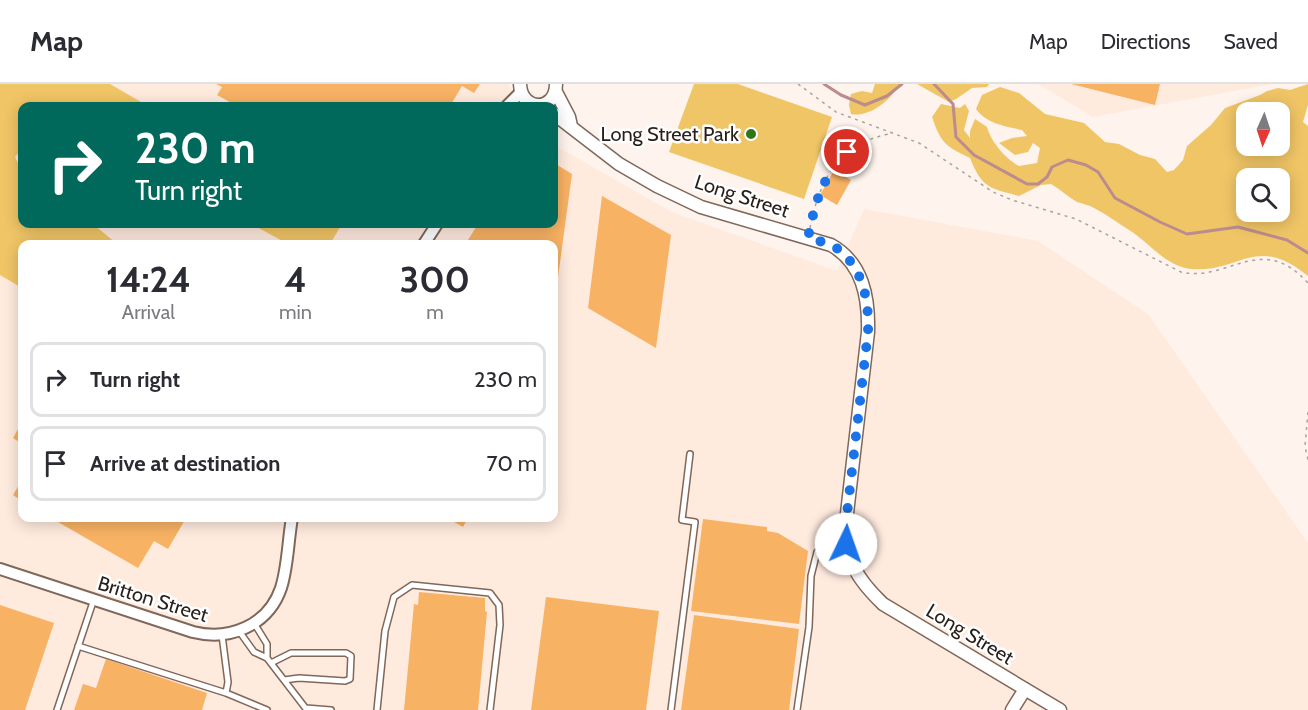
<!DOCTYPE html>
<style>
:root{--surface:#fff;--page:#f2f2f3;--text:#2b2b33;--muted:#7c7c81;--line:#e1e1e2}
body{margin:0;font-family:Cabin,sans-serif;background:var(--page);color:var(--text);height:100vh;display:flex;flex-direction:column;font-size:22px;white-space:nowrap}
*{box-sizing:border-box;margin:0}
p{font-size:20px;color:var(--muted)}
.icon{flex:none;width:33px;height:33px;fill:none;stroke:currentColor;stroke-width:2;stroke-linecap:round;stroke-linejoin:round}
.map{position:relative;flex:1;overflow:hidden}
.details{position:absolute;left:18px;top:156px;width:540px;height:282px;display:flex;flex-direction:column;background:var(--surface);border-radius:12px;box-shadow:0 3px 15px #0003}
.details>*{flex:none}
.guide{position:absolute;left:18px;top:18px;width:540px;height:126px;border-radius:12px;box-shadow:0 3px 15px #0003;background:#00695c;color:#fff;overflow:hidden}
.needle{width:39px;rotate:183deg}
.controls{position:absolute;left:1236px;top:18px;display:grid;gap:12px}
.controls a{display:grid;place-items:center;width:54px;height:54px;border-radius:12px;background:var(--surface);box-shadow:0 3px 15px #0003;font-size:30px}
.pin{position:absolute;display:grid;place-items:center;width:51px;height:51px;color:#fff;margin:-26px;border:3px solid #fff;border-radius:50%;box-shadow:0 2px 6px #0007}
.me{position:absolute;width:66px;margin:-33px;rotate:3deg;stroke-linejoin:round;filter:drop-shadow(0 0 4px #0008)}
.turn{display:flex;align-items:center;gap:21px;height:126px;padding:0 18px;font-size:27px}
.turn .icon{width:78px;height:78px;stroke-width:2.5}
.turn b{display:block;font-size:42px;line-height:51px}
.eta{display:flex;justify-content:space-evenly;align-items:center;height:102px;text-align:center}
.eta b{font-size:36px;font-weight:700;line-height:42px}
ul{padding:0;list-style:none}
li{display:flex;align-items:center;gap:18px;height:75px;margin:0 12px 9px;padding:0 6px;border:3px solid var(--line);border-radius:12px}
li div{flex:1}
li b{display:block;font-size:22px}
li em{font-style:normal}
header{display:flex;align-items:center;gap:36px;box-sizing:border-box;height:84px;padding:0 30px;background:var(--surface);border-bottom:2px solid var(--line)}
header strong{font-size:28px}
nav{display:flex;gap:33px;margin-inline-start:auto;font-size:21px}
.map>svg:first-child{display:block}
.built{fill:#ffeade;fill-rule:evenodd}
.green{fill:#f0c566;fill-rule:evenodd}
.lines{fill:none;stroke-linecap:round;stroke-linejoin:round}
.stream{stroke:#bb8b8d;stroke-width:3}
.building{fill:#f8b264}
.service-casing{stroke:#7f675a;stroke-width:8}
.minor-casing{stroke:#7f675a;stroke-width:14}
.tertiary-casing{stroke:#7f675a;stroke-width:15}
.path{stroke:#aca29c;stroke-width:1.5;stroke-dasharray:3 4.5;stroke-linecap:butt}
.service{stroke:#fff;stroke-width:5}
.minor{stroke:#fff;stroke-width:10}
.tertiary{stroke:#fff;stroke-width:12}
.route{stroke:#1a73e8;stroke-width:10;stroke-dasharray:0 18}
.poi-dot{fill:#30771b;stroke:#fff;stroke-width:2}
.labels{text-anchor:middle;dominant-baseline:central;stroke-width:5;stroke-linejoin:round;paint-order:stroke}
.poi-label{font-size:20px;fill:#291f1a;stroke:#fff;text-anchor:end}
.street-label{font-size:20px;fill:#291f1a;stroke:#fff}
</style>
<header>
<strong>Map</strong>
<nav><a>Map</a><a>Directions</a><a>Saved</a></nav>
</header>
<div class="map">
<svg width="1308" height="626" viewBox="0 0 1308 626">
<rect width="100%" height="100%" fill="#fef3ed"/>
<path class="built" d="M0,0h508l15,22h-501v118h532v-79l118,67 165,59 27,-62 174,32 110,73 160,229v167h-1308zM22,160h532v274h-532z
M1038,0h234l-179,33z"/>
<path class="green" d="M0,0h110l38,22h-126v43l-7,8 7,14v53h71l24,20h-95v44l-22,-13z
M694,0h44l94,33 -28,82 -135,-47z
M875,0h25c-9,16 -31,34 -49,30l-2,-9 2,-11 11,-3 10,2z
M917,0h72l-2,3 -15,1 -16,11 -7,3z
M1308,0v21l-5,17 5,4v150c-52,-43 -68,-3 -117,-7 -26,-3 -41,-26 -62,-39 -11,-7 -23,-16 -35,-22 -5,-3 -11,-4 -17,-6 -9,-5 -17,-13 -26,-18l-10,1 -22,11c-30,-8 -37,-8 -49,-38 -25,-12 -29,-15 -38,-41l9,-13 19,4 5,-4 4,7 -5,19 6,8v-7l5,-12 12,8c4,15 19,32 32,39l18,-3 3,-15 -7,-5 -5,9 -13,3 -16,-12 13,-5 15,-2 -5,-6c-17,-4 -35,-6 -46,-21l6,-14 18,-8 19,6 26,21 39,9 21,19 14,2 21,11 15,4 12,13 7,-2 9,-10 4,-14 24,-21 14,-17 35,-13 7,-4 11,-3 12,2zM1246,28h34v34h-34zM1280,94v34h-34v-34z
M251,140h91l-12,20h-42z"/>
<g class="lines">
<path class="stream" d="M824,0l17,11 24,10 22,-9 15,-12
M934,0l19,20 3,33 18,18 53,29h11l9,-7 5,-10 16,-7 18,5 12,7 17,26 45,24 27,12 51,-7 49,13 21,13"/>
</g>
<path class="building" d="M216,0h264l-6,9 -12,-7 -12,20h-213l-20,-11 5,-8z
M1071,0h89l-5,21z
M554,79l18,11 -16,118 -2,-1v-47h-79l-7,-4 10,-16h76z
M834,86l17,10 -14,25 -17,-10z
M602,112l69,39 -15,113 -68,-40z
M22,338v22l-9,-6z
M22,396v21l-9,-6z
M51,434h135l-18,31 -14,-8 -16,27z
M447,434h21l-5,9z
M703,435l64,8v4l11,2 30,18 -9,73 -108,-13z
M419,508l66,6v13l2,1 -9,98h-74l10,-106 4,1z
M546,513l113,14 -13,99h-115z
M0,521l54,18 -29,87h-25z
M694,531l105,14 -10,81h-108z
M106,575l101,34 -5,17h-128l9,-26 13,4z"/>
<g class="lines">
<g class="service-casing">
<path id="service" d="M254,539l13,21v14
M239,547l15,21 13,6 40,52
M222,551l6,47 -2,11
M78,562l148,47 41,17
M271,579l20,-10h55l5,3 -1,23 -5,2 -46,-3 -15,2
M306,624l25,2
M57,626l37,-111
M377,626l8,-79 9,-34 18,-12 78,8 9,12 1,20 -10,85
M671,626l24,-188 -13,-2 8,-66
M797,626l12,-83 2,-51 6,-24 10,-10 19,-4"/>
</g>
<g class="minor-casing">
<path id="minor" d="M507,22l14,-14
M424,160l13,-20
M0,485l193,63c36,9 75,-6 88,-44 7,-22 7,-48 11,-70"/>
</g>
<g class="tertiary-casing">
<path id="tertiary" d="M520,0c1,28 36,28 36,0
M556,8l13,25 2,9
M554,30l65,50 38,22 44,21 130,38c32,18 38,53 37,87l-22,190c0,39 10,56 37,82l177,106
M1012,626l13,-21"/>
</g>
<path class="path" d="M798,0l38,28 83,31 74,49 19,8 64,19 105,53c47,11 80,-41 127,11
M810,144c9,-47 28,-84 79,-94
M1308,328l-3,34 3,14"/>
<use href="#service" class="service"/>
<use href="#minor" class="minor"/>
<use href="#tertiary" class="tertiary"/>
</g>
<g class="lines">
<path class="route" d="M846,460v-22l22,-190c1,-30 -4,-62 -29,-82 -8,-7 -21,-9 -31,-12 7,-35 13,-59 39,-86"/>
</g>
<circle class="poi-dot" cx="751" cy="50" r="6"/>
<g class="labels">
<g class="poi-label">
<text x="739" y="50">Long Street Park</text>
</g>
<g class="street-label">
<text transform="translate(742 112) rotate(18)">Long Street</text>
<text transform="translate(153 515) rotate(17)">Britton Street</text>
<text transform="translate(970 550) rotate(31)">Long Street</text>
</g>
</g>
</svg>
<div class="controls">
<a><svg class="needle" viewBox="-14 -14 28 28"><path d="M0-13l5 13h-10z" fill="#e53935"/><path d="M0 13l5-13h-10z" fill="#7c7c81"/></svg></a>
<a><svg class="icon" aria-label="search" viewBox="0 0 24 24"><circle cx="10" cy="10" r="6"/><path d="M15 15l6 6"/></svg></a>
</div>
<div class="pin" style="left:847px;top:68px;background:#d93025"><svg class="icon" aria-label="arrive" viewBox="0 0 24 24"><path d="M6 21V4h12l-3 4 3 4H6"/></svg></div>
<svg class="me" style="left:846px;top:460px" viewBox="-20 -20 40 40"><circle r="19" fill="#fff"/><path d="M0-13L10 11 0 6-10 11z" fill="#1a73e8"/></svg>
<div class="guide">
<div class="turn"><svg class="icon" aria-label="right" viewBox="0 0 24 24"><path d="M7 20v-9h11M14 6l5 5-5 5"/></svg><div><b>230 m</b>Turn right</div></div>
</div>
<section class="details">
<div class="eta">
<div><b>14:24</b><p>Arrival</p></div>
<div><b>4</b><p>min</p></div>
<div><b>300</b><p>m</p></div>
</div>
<ul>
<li><svg class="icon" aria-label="right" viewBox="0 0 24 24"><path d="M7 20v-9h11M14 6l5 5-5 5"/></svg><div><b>Turn right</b></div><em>230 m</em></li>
<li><svg class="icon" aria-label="arrive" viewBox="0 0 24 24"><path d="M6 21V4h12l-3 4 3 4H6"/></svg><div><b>Arrive at destination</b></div><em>70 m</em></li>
</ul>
</section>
</div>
